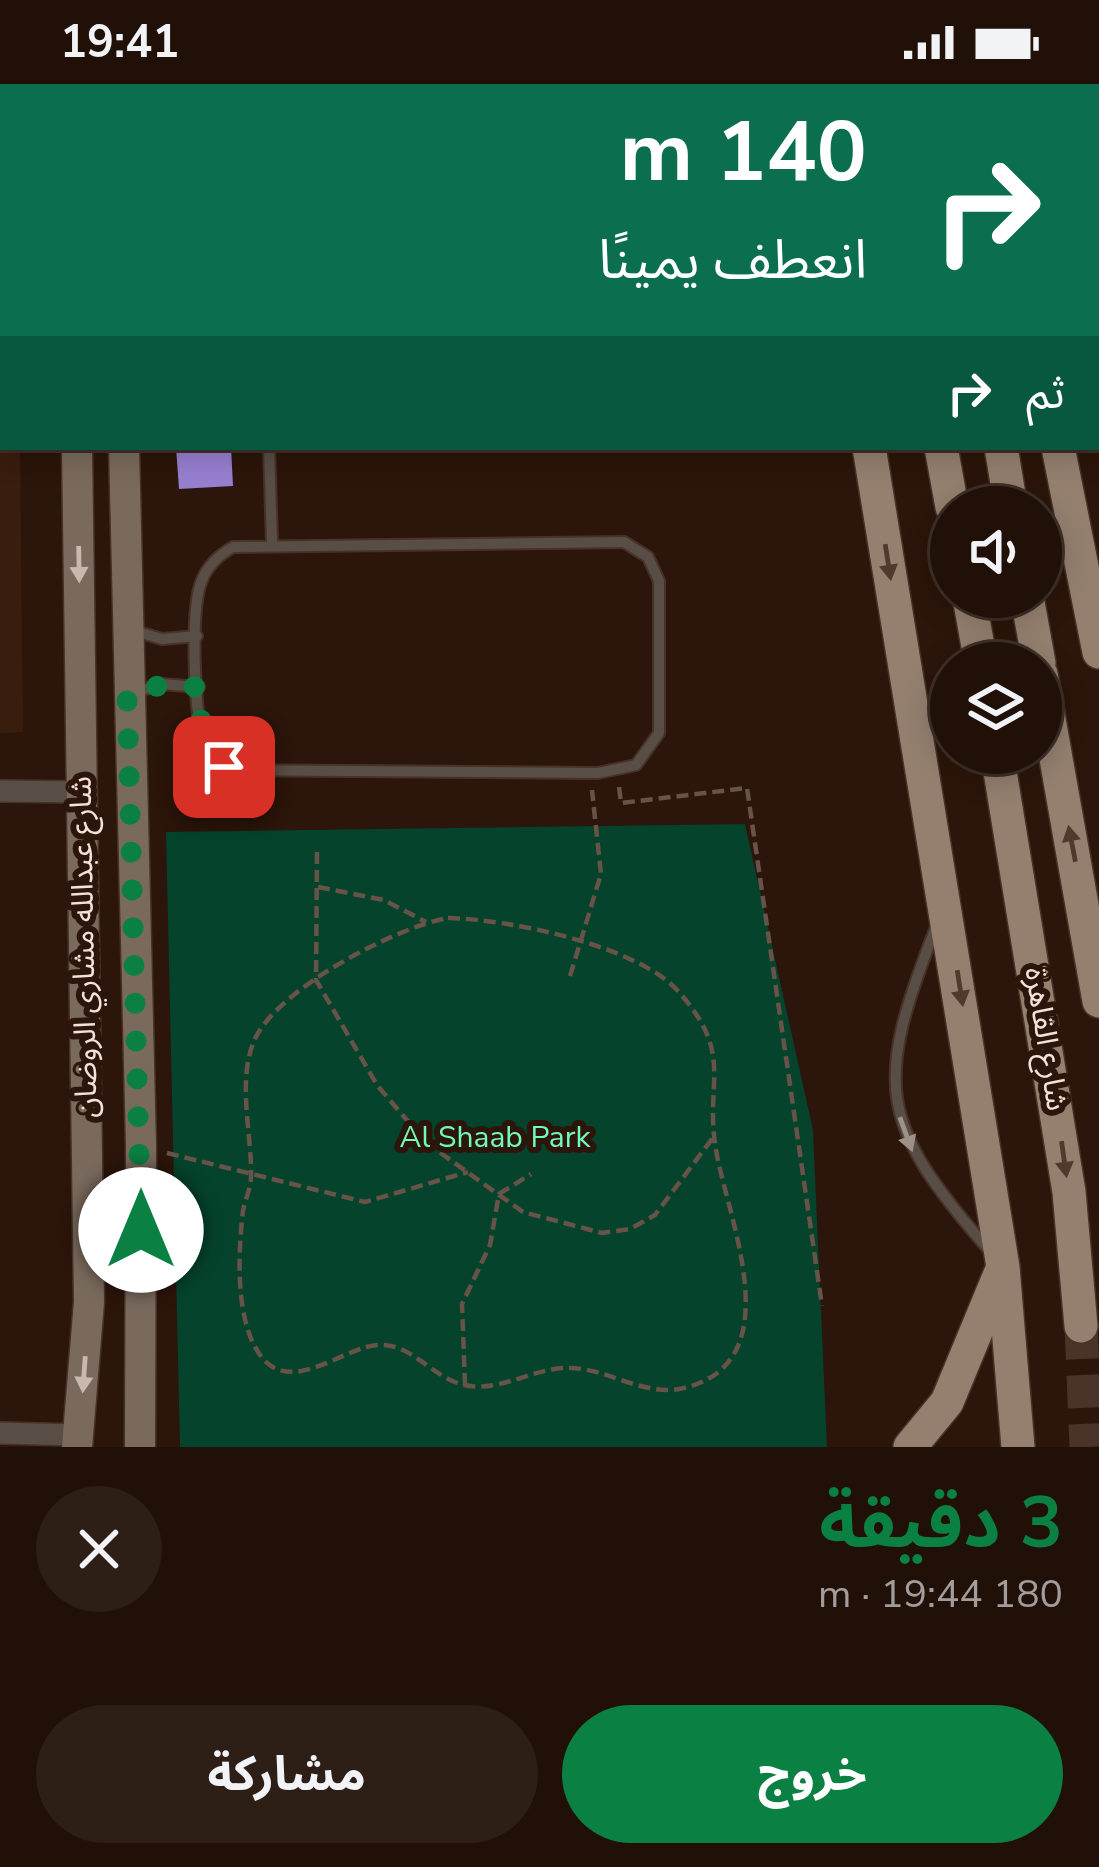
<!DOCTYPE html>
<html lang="ar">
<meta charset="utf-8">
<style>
:root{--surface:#211008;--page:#2d1e16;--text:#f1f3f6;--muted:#a29d9c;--line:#3e3029;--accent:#0b8043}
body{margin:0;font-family:"Nunito Sans","Noto Sans Arabic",sans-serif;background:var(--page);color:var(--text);direction:rtl;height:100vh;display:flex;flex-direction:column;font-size:45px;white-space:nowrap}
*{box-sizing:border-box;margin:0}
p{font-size:39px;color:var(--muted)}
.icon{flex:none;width:66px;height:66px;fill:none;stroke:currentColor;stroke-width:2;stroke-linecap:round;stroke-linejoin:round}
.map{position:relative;height:1363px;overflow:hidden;direction:ltr}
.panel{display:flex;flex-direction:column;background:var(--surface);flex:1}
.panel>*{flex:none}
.hud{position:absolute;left:0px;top:0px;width:1101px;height:366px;box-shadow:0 6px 30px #0003,0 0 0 3px var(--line);direction:rtl;background:#0b6e4f;color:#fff;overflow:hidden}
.buttons{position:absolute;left:930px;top:402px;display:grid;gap:24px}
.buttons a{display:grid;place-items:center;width:132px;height:132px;border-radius:50%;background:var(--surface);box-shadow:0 6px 30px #0003,0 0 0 3px var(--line);font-size:60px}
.pin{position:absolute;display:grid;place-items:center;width:102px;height:102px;color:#fff;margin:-51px;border-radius:24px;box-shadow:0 6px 18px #0006}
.me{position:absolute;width:132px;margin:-66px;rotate:0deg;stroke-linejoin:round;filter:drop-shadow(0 0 9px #0008)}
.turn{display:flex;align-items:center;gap:42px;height:252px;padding:0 36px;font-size:54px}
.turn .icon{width:156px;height:156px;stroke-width:2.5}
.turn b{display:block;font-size:84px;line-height:102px}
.then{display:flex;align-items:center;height:114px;padding:0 36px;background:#0003;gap:24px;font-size:45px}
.round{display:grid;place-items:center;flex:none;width:126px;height:126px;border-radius:63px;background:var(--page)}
.summary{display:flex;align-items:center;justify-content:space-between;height:204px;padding:0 36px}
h1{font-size:72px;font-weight:700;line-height:90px;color:var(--accent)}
.button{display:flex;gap:24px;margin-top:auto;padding:24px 36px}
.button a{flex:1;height:138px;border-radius:72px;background:var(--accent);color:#fff;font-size:48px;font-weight:700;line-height:138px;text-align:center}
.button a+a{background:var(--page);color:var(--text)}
.status{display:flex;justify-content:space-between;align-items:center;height:84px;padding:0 60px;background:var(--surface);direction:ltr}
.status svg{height:33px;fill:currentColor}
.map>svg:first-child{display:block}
.built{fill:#391d0d}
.green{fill:#05432c}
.building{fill:#977fd0}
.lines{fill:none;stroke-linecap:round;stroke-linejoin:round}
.primary-tunnel{stroke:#4a3429;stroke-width:33;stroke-dasharray:33 16;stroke-linecap:butt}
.lane-casing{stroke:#483227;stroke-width:14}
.street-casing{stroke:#483227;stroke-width:24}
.secondary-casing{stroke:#483227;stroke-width:33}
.primary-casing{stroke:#483227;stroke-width:36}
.path{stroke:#685349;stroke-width:4.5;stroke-dasharray:12 6;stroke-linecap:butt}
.lane{stroke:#584e46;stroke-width:10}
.street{stroke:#584e46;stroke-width:21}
.secondary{stroke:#7a6a5d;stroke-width:30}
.primary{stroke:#95806f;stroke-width:33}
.oneway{fill:#513a2d}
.oneway2{fill:#c9b8ae}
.oneway3{fill:#9e9189}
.route{stroke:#0b8043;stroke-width:21;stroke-dasharray:0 37.8}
.labels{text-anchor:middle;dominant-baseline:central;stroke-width:12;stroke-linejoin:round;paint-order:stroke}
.street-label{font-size:30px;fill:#f3e2da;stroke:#2c150a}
.park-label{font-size:30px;fill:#70fbbc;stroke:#2c150a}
</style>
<div class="status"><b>19:41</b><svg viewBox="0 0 49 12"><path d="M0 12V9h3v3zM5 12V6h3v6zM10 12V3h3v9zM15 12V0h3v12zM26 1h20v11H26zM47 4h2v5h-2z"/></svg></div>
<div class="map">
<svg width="1099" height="1363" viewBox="0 0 1099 1363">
<rect width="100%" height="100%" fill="#2c150a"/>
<path class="built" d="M0,193l3,170h17l3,285 -23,1z"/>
<path class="green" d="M745,740l68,306 14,317h-647l-14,-615z"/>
<path class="building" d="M176,363h55l2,39 -54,3z"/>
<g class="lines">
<path class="primary-tunnel" d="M1081,1242l5,121"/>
<g class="lane-casing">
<path id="lane" d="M330,0v3
M420,0v3
M1094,0l1,3
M189,3v-3
M1098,19l1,5
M269,363l3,96
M624,458l24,15 11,24v152l-23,32 -38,8 -363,-3c-15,-4 -27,-16 -32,-31 -9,-30 -13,-131 -1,-159 6,-15 17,-25 31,-33z
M131,546l31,9 35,-3
M132,609l30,-9 37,3
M936,843c-62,158 -59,195 53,323"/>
</g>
<g class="street-casing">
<path id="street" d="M0,154h3
M0,707l81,1
M0,1349l80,2"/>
</g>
<g class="secondary-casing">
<path id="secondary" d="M74,0v3
M122,0l1,3
M77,363l12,855 -12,145
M124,363l17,699 -1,301"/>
</g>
<g class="primary-casing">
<path id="primary" d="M808,0l1,3
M874,0v3
M936,0l1,3
M984,0l1,3
M869,363l134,820 15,180
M941,363l11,60
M1001,363l10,60
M1058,363l41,205
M969,513l12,66
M1027,513l12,66
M1041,590l58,327
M997,669l72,439 12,134
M910,1363l37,-45 53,-128"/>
</g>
<path class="path" d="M619,703l2,16 126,-15 75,518
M317,768l-1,128 61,105 28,33 37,36 81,58 79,21 28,-4 25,-14 60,-80
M318,803l66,13 42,22
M448,834c60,1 187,27 229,72 59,65 27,90 39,160 12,70 76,212 -32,238 -39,10 -76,-20 -115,-20 -38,-1 -76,30 -114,14 -31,-12 -50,-46 -89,-35 -29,8 -74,42 -101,14 -31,-33 -27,-108 -22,-150 2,-11 8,-23 8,-35 1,-42 -14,-94 3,-135 21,-51 142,-114 194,-123z
M570,892l31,-102 -9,-84
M167,1069l198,49 103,-30
M465,1301l-3,-81 28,-59 9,-51 32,-20"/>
<use href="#lane" class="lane"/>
<use href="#street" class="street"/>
<use href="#secondary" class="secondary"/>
<use href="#primary" class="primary"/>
</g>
<defs><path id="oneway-solid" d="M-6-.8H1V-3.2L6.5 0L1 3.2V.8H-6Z" transform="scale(3)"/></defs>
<g class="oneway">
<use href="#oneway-solid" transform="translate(888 478) rotate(81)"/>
<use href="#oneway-solid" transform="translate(1072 760) rotate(-101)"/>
<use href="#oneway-solid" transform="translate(960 904) rotate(81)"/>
<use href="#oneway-solid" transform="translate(1064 1075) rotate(82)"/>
</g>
<g class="oneway2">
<use href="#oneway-solid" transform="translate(79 480) rotate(89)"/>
<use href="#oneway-solid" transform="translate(84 1290) rotate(94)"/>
</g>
<use class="oneway3" href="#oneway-solid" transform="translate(906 1050) rotate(70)"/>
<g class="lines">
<path class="route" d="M141,1146l-14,-536 35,-9 37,2 3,49 22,31"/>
</g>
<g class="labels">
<g class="street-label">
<text transform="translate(84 863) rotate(-91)">شارع عبدالله مشاري الروضان</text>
<text transform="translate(1046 955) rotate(81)">شارع القاهرة</text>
</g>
<g class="park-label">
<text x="495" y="1053">Al Shaab Park</text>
</g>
</g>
</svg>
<div class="buttons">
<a><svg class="icon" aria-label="sound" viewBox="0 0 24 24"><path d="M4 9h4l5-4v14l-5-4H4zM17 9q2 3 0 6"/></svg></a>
<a><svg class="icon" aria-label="layers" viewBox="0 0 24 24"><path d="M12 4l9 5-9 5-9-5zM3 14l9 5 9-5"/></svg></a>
</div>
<div class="pin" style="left:224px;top:683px;background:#d93025"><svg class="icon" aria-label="arrive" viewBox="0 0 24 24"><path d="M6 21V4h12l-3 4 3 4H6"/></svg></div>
<svg class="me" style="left:141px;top:1146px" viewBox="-20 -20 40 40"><circle r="19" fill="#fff"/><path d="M0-13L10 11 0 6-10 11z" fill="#0b8043"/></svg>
<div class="hud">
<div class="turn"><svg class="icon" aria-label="right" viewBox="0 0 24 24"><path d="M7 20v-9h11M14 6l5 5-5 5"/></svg><div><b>140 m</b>انعطف يمينًا</div></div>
<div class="then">ثم<svg class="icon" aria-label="right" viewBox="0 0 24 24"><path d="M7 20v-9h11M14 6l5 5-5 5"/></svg></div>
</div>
</div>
<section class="panel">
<div class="summary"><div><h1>3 دقيقة</h1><p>180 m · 19:44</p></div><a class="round"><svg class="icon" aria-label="close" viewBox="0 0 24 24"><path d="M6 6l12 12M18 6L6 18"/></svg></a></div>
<div class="button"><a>خروج</a><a>مشاركة</a></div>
</section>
